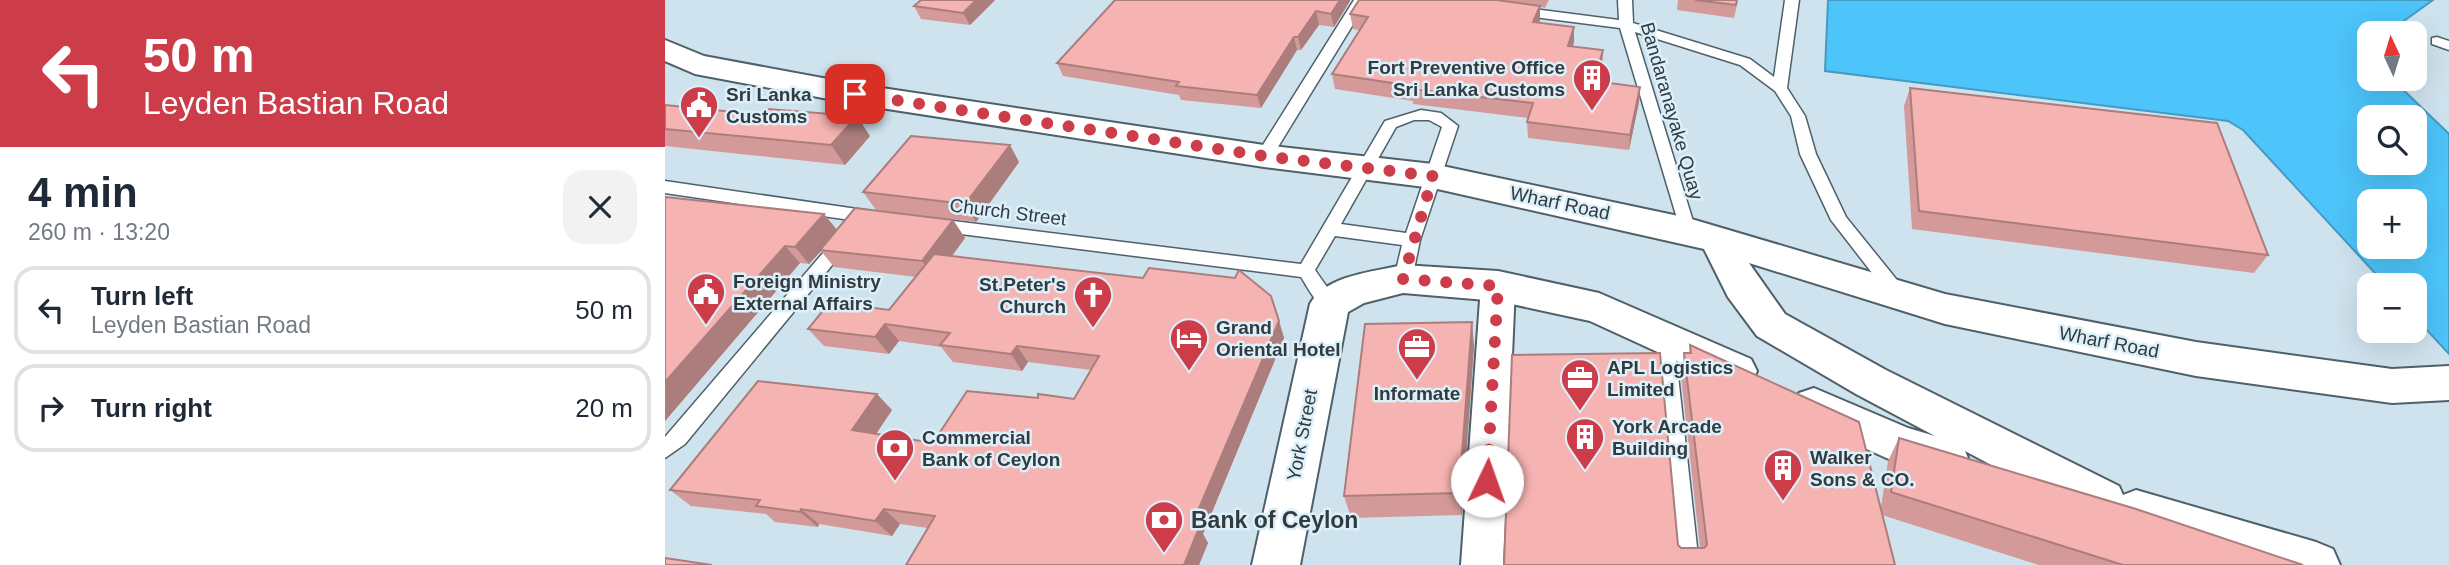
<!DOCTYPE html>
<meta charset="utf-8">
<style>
:root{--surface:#fff;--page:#f2f2f3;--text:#1f2937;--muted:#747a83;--line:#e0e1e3}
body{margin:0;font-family:Helvetica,sans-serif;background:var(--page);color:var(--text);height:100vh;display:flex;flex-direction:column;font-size:26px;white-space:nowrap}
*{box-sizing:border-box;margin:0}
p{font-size:23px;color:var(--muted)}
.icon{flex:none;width:38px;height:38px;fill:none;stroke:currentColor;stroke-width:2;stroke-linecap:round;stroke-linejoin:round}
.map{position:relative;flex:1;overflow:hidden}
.sheet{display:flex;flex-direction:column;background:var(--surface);width:665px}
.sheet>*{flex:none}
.top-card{background:#cc3c49;color:#fff;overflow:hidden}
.needle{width:46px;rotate:356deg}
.tools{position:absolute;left:1692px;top:21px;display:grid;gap:14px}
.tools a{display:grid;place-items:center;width:70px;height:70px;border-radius:14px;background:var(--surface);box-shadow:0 7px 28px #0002;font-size:35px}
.pin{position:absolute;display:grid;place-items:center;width:60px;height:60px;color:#fff;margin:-30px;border-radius:14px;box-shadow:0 4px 10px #0006}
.me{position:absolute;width:77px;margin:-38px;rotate:3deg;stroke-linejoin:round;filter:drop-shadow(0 0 5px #0008)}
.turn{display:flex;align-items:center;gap:24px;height:147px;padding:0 28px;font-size:32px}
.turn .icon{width:91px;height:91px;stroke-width:2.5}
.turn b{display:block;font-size:49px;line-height:60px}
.round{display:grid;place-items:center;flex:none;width:74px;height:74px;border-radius:21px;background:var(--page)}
.overview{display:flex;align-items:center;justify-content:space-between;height:119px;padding:0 28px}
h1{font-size:42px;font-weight:600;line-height:52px}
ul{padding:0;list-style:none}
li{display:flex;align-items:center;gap:21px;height:88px;margin:0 14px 10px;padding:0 14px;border:4px solid var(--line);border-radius:21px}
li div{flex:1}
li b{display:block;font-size:26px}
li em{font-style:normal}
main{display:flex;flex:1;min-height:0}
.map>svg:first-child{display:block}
.water{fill:#4dc4fa;stroke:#459bc2;stroke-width:2;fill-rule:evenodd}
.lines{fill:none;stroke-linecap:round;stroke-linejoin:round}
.lane-casing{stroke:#4e6069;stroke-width:3}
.street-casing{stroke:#4e6069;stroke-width:4}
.secondary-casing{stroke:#4e6069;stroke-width:4}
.lane{fill:#fff;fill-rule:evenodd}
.street{fill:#fff;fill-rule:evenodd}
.secondary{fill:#fff;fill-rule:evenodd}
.wall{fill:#d39a99}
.shaded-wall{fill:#ac7d7d}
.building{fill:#f5b3b2;stroke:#ac7d7d;stroke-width:2}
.route{stroke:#cc3c49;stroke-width:12;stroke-dasharray:0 21.6}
.labels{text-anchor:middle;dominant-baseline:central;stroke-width:5;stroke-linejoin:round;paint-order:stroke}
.poi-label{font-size:19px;font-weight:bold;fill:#333b3f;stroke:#dcf0fb;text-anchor:start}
.street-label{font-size:19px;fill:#333b3f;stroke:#dcf0fb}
.near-poi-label{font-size:23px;font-weight:bold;fill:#333b3f;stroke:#dcf0fb;text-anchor:start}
</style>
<main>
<section class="sheet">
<div class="top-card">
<div class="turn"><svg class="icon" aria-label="left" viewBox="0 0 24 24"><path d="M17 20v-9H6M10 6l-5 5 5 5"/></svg><div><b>50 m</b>Leyden Bastian Road</div></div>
</div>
<div class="overview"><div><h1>4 min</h1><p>260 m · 13:20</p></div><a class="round"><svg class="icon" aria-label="close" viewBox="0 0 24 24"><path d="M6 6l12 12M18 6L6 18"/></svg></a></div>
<ul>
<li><svg class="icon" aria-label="left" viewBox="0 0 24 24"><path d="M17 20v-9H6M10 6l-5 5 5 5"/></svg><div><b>Turn left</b><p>Leyden Bastian Road</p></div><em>50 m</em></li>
<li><svg class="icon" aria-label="right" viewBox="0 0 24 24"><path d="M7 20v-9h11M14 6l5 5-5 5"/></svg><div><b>Turn right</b></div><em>20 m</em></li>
</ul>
</section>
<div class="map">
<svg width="1784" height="565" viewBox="0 0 1784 565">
<rect width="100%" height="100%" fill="#cfe3ee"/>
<path class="water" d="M1163,0h605l-46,33h-18v13l-7,5 7,7v21h23l57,55v220l-34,-37v-32h-29l-143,-155 -15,-9 -403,-50zM1704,117h46v46h-46zM1704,201h46v46h-46z"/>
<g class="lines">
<g class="lane-casing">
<path id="lane" d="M689,0h14l-98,160h-12l-2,-4z
M953,0h14l1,23 117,36 24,18 11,-77h14l-12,88 18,28 11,38 30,63 59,73 3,5 -3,5h-12l-62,-80 -31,-66 -9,-38 -16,-25 -35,-26 -105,-33 61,199 -2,4h-12l-62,-207 -101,-13 -7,-4 7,-4 100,13z
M1772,37l12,4v9l-17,-6v-6z
M756,110l20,3 17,13 -38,114 -8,39 -3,5h-12l-3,-5 8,-34 -67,-9 -20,34 24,34 -3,5c-16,5 -27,-20 -35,-32l-364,-46 -8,-6 8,-6 364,45 84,-143zM764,120l13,7 -36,106 -65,-9 55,-97 18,-7z
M0,181l206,30 8,6 -8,6 -206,-30z
M176,237l6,2 2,4 -2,4 -162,197 -20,14v-21l170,-198z
M1000,332l6,2 3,5 25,226h-22l-21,-226 3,-5z"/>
</g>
<g class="street-casing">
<path id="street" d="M833,273l12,4 5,9 -12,279h-42l20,-279 5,-9z"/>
</g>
<g class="secondary-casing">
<path id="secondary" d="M0,40l39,16 151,28 409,61 169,19 255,54 257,76 251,48 196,27 57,-3v34l-57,3 -196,-27 -251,-52 -196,-61 36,51 101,56 233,116 4,9 13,-5 180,52 17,7 7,16h-97l-123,-39 -4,-9 -13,5 -16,-6 -122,-65 3,7 -6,14 -16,5 -46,-13 -101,-45 -6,-13 6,-13 15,-5 94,40 27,8 -79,-42 -99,-58 -29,-39 -24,-48 -271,-61 -169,-21 -409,-63 -160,-30 -30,-13z
M738,265l95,6 101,22 152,66 6,12 -6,12 -15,5 -146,-67 -92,-20 -95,-8 -39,10 -16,9 -48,253h-48l58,-261c16,-29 63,-32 93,-39z"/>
</g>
<use href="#lane" class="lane"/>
<use href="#street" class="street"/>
<use href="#secondary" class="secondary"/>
</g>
<path class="wall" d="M256,0h74l-25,25 -49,-6 -7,-13z
M694,0h190l-4,8 -5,-1v13l-1,3 35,19 -1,5 30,3 -1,15 -4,17 42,5 -1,15 -10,48 -101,-12 -1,-16 2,-4 -116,-14v-3l-78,-12 -3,-15 27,-44 -6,-1 -3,-15z
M1013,0h60l-4,18 -57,-8z
M685,1l-16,26 -15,-2 -18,25h-4l-36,58 -80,-8 -2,-5 -116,-19 -6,-13z
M1245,88l358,167 -14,18 -342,-44 -8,-123z
M0,103l2,2 203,31 -25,29 -180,-19z
M354,162l-43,60 -100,-12 -13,-18z
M0,197l172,33 116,-10 12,18 -13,18 325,57 7,25 -81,196 5,9 -9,22h-293l22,-37 -28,-4 -8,12 -73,-12 -1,3 -43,-5 -9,-8 -75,-8 -21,-16 222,-80 -16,24 57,9 105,-45 36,1 17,-29 -63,-8 -6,9 -69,-9 -12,-15 -42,-6 -10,13 -65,-8 -16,-17 81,-19 27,-33 -82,-10 -13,-16 -12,13 -9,-1 -135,158z
M1025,345l191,162 7,-46 11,-23 404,127h-264l-157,-50 13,50h-391l174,-20 3,3h19l-19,-172 3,-23h5z
M809,346l-12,169 -111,3 -7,-22z"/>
<path class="shaded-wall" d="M311,0h19l-25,25 -7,-12z
M675,0h10v1l-16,26 -3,-13z
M875,6v14l-6,17 -1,-15z
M651,11l3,14 -18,25 -3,-13z
M909,27v15l-6,19v-15z
M629,37l3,13 -36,58 -4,-13z
M938,50l-1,15 -8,32v-16z
M975,87l-1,15 -10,48 1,-15z
M192,116l13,20 -25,29 -14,-20z
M345,145l9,17 -43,60 -11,-18z
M159,214l14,17 -18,19 1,1 -12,13 -14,-17z
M288,220l12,18 -30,41 -13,-18z
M120,246l15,17 -135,158v-39z
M606,296l13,42 -81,196 5,9 -9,22h-15l7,-38z
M807,322l2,24 -12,169 -3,-22z
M220,324l14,17 -10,13 -14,-17z
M352,346l11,16 -6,9 -11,-17z
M212,394l15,16 -24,36 -16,-16z
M136,509l18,15 -1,3 -18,-15z
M219,509l16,15 -8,12 -17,-15z"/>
<path class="building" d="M256,0h55l-13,13 -49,-7z
M450,0h225l-9,14 -15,-3 -18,26h-4l-37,58 -81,-9 3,-4 -122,-19z
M694,0h137l44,6 -7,16 41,5 -6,19 35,4 -9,31 46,6 -10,48 -103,-13 6,-19 -122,-14 2,-3 -81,-12 36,-57 -18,-3z
M1030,0h42l-1,5z
M1245,88l307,35 51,132 -349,-44z
M0,105l98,10 5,-6 89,7 -26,29 -166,-16z
M246,136l99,9 -45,59 -102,-12z
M0,197l159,17 -29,33 -10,-1 -120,136z
M190,208l98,12 -31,41 -102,-11z
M269,254l209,24 6,-10 86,10 4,-8 32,26 8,25 -88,206 8,1 -15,37h-278l29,-49 -51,-7 -9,12 -74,-12 -1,3 -44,-6 4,-6 -90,-10 88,-109 119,13 -25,36 81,13 34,-52 71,7v-4l36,5 25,-43 -82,-10 -6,8 -71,-9 10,-12 -65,-9 -10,13 -67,-8 22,-27 59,8z
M807,322l-13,171 -115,3 21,-172z
M1025,345l169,77 36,143h-391l8,-210 148,-2 18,192 3,3h23l3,-3 -23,-192h7z
M1234,438l237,71 167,56h-180l-232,-73z
M0,558l47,7h-47z"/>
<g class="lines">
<path class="route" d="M190,94l409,62 169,20 -30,103 95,7 -11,195"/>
</g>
<defs>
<g id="building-pin" transform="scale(2.0125)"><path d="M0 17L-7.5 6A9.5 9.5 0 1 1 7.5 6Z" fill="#cc3c49" stroke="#dcf0fb"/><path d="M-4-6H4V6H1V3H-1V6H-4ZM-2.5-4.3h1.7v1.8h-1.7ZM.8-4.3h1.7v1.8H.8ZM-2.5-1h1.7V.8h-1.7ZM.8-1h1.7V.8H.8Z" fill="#fff"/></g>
<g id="civic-pin" transform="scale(2.0125)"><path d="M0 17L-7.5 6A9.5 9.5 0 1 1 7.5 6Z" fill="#cc3c49" stroke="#dcf0fb"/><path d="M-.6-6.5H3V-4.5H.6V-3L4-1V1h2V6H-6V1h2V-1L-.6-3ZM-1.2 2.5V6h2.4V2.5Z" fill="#fff"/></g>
<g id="church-pin" transform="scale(2.0125)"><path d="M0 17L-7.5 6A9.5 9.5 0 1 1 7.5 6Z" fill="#cc3c49" stroke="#dcf0fb"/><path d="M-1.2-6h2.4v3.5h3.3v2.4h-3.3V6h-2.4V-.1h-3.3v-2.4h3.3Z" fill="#fff"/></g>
<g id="hotel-pin" transform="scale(2.0125)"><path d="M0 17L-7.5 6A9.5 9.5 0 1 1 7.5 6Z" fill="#cc3c49" stroke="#dcf0fb"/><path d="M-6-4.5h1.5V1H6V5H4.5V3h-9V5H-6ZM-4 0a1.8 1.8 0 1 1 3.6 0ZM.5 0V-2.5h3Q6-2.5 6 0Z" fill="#fff"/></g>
<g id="office-pin" transform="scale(2.0125)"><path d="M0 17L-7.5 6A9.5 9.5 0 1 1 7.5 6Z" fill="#cc3c49" stroke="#dcf0fb"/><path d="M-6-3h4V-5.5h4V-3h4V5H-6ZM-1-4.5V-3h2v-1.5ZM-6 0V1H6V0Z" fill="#fff"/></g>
<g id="bank-pin" transform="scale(2.0125)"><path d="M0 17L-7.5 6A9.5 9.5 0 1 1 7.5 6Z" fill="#cc3c49" stroke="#dcf0fb"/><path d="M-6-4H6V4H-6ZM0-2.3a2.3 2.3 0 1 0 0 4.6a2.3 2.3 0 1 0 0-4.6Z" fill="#fff"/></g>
</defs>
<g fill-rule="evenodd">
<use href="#building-pin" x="927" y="78"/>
<use href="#civic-pin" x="34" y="105"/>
<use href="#civic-pin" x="41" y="292"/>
<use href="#church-pin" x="428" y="295"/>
<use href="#hotel-pin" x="524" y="338"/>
<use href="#office-pin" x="752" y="347"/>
<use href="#office-pin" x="915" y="378"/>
<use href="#building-pin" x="920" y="437"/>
<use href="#bank-pin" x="230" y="448"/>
<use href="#building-pin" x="1118" y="468"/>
<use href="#bank-pin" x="499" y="520"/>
</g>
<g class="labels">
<g class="poi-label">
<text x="900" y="67" text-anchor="end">Fort Preventive Office<tspan x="900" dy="22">Sri Lanka Customs</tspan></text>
<text x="61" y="94">Sri Lanka<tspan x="61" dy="22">Customs</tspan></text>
<text x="68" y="281">Foreign Ministry<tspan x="68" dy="22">External Affairs</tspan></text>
<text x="401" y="284" text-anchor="end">St.Peter's<tspan x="401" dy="22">Church</tspan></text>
<text x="551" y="327">Grand<tspan x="551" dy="22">Oriental Hotel</tspan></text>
<text x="942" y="367">APL Logistics<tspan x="942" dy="22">Limited</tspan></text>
<text x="752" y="393" text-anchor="middle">Informate</text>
<text x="947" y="426">York Arcade<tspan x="947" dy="22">Building</tspan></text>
<text x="257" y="437">Commercial<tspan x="257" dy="22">Bank of Ceylon</tspan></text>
<text x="1145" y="457">Walker<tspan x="1145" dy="22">Sons &amp; CO.</tspan></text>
</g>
<g class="street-label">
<text transform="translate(1007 111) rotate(74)">Bandaranayake Quay</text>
<text transform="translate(895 203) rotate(12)">Wharf Road</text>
<text transform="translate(343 212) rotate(7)">Church Street</text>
<text transform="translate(1444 342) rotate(11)">Wharf Road</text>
<text transform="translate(637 435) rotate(-79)">York Street</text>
</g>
<g class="near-poi-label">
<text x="526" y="520">Bank of Ceylon</text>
</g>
</g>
</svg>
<div class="tools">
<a><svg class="needle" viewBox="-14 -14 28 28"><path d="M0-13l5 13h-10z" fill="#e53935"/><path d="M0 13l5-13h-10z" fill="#747a83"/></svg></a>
<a><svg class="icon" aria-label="search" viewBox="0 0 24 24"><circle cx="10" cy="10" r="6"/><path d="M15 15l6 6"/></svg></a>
<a>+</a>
<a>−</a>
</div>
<div class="pin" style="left:190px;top:94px;background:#d93025"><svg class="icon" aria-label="arrive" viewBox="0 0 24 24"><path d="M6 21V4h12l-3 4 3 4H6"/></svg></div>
<svg class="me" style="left:822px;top:481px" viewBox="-20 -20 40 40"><circle r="19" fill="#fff"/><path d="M0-13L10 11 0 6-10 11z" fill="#cc3c49"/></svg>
</div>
</main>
